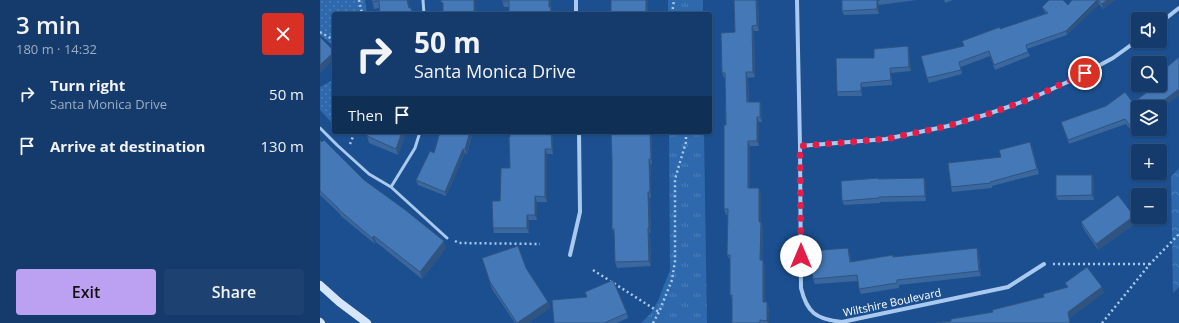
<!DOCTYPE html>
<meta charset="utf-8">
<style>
:root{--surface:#143b6b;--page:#1d4271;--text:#f1f3f6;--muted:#9dadc1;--line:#33557e;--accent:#bca0f2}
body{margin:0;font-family:"Open Sans",sans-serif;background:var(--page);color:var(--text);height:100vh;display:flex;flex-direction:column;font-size:15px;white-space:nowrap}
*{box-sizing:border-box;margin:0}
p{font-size:13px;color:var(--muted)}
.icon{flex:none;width:22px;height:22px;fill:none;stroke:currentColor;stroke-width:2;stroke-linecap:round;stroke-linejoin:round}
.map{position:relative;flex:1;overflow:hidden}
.drawer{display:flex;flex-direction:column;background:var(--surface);width:320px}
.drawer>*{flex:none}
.guide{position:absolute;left:12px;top:12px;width:380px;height:122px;border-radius:4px;box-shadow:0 1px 3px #0004,0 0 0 1px var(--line);background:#143b6b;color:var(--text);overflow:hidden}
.controls{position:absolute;left:811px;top:12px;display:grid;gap:8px}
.controls a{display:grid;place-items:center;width:36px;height:36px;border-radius:4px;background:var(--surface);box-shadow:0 1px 3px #0004,0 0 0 1px var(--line);font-size:20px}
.pin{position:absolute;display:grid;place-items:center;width:34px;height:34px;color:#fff;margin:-17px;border:2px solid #fff;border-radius:50%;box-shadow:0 1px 4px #0007}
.me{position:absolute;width:44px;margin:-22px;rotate:0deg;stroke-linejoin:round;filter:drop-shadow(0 0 3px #0008)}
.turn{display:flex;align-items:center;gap:14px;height:84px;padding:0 16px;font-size:18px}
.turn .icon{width:52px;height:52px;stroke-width:2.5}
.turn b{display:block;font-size:28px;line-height:34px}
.then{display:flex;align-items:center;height:38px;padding:0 16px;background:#0003;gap:8px;font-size:15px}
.round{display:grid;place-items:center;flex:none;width:42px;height:42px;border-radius:4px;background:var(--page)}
.head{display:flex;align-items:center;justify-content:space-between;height:68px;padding:0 16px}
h1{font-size:24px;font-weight:600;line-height:30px}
.cta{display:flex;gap:8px;margin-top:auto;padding:8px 16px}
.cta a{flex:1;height:46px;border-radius:4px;background:var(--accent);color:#111;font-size:16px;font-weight:600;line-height:46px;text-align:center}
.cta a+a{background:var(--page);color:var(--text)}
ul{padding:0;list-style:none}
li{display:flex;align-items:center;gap:12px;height:52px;padding:0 16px}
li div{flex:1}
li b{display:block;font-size:15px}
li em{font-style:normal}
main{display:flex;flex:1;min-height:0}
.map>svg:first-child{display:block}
.grass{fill:url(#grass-tufts)}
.forest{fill:url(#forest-crowns)}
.park{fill:url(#park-dots)}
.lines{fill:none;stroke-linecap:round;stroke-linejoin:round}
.path{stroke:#a9c9ee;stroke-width:2.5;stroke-dasharray:2 3;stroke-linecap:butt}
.service{stroke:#a9c9ee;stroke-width:3}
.minor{stroke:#a9c9ee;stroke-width:4}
.secondary{stroke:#d6e6fa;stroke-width:8}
.wall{fill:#3a679d}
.shaded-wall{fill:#305480}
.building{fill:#4478b7;stroke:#305480}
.route{stroke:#e11d48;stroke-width:7;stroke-dasharray:0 12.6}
.labels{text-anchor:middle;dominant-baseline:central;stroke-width:3.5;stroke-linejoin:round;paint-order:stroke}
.street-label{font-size:11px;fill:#fff;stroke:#1b4f8f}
</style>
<main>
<section class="drawer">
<div class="head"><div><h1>3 min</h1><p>180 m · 14:32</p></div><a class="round" style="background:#d93025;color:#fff"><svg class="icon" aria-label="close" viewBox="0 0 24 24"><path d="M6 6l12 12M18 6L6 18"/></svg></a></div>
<ul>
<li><svg class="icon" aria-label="right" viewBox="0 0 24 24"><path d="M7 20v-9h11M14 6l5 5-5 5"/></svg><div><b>Turn right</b><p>Santa Monica Drive</p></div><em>50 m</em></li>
<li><svg class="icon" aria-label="arrive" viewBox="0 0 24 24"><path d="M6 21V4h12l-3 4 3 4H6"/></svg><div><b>Arrive at destination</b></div><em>130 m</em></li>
</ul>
<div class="cta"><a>Exit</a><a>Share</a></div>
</section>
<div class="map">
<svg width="859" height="323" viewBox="0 0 859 323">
<defs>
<pattern id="grass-tufts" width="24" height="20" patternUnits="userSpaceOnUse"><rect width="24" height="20" fill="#2e69ad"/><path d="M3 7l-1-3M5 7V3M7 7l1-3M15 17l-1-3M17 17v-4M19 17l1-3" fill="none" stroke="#4d80b9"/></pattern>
<pattern id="forest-crowns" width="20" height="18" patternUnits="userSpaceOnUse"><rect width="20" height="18" fill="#2e69ad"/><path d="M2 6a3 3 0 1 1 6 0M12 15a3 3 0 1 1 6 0" fill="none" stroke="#4d80b9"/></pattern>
<pattern id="park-dots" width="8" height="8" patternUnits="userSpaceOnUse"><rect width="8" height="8" fill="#2e69ad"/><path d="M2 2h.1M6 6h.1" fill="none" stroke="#4d80b9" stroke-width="1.8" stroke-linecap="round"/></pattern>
</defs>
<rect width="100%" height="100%" fill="#1b4f8f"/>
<path class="grass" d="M348,0h35v14h-35z
M349,132h35l3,191h-66l10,-10 7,-12 12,-31z"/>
<path class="forest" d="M859,168v119l-6,6 -2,-116z"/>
<path class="park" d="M0,0h45l2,14h-33v32l-14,-11z
M14,77v48l-14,-15v-23l11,-6z"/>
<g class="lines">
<path class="path" d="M39,0l3,14
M352,14l2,-14
M0,32l14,8
M30,144l5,-12
M135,241l4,2 81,1
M733,264h97
M273,270l66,42
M333,323l6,-11 13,-32 3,-19v-82l11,-37v-10
M782,323l48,-59 29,-30"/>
<path class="service" d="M103,0l1,14
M0,128l17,17 32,29 22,13 56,51
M71,187l24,-39 5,-16"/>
<path class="minor" d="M256,0v14
M477,0l3,146 1,142c6,25 15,31 41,34l166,-35 36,-23
M840,23l19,-15
M480,146l86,-7 62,-13 40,-12 42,-15 42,-19 41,-22 25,-18
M250,255l10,-43 -1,-80"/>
<path class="secondary" d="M0,285l19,17 28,21
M0,322l1,1"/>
</g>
<path class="wall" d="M52,0l39,8 2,6h-33l-1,-6 -5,1z
M182,0l49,8 2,4v2h-44v-7h-5z
M414,0h24l1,31h-5l1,46 -7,1 1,24h11l2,5v15h-3v24h-9v42l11,6v28l2,5 -1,33 3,6v36l4,6v15h-37v-24l-2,-4v-35l-3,-5 1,-40h-2l-2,-6 2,-84 -1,-47h-1l-2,-5 13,-41z
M522,0h75l-38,5v9l-35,1 -2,-4z
M624,0h9l-8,3z
M752,0h43l-12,9 -4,-5 -32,31 -40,14 3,7 -35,14 -5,-14 -29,11 1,7 -33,9 -2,-5 37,-32 36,-17 46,-16 -2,-2 -2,-4 26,-2z
M588,46l1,5 2,20 -20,2 1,12 -30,2v9h-24l-1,-4 37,-34z
M840,85l19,10 -18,13 2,4 -3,3v-8l-26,27 -8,-10 -57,20 -8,-22 72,-19z
M48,132h38l-8,23 -29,-12 -2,-7z
M153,132l-6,22 -2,-1 -19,43 -28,-11 -2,-5 18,-27z
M190,132h43v22h-6v48h-10v18h-8v13h-35l-1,-5 17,-60z
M332,134v30h-1v34h-1l1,35h-1l1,33 -34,2 -2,-6 -1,-29 -2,-4z
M0,140l44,40 82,68 -24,31 -46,-37 -1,2 -34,-28 -1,-2 -20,-19z
M712,147l7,27 -47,12v2l-40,4 -1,-5z
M558,179l48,3v19l-46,1v1l-36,2 -2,-4z
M774,179v21h-36l-2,-4z
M761,222l55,1 -38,27 -15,-22z
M657,248l2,5 2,23 -82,9v3l-38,6 -2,-5 -1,-8 -43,3 -2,-5 37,-26 1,9 42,-7v2z
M162,258l44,11 22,33 2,6 -22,15h-13l-23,-34z
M307,313l1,5 -11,5h-63z"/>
<path class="shaded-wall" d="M87,0h2l2,14 -2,-6z
M154,0h1l1,14h-2z
M229,0h2v8l2,4v2h-3l-1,-7z
M326,0h2v14h-2z
M436,0h2l1,31 -2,-6z
M557,0l2,5v9l-2,-5z
M777,0h1l1,4 -32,31 -1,-4z
M787,0h8l-12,9 -1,-5z
M432,26l2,5 1,46 -2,-5z
M588,46l1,5 2,20 -2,-4z
M14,52v8l-14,13v-8z
M426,72l2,6 1,30 -2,-6z
M541,83l1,4v9l-1,-5z
M859,89v6l-19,13 -1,-4z
M440,102l2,5v15l-2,-5z
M841,108l2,4 -3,3v-6z
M437,117l2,5v24l-2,-5z
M818,126v3h3l-7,5 -1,-4z
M82,132h4l-8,23 -2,-6z
M150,132h3l-6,22 -2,-5z
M231,132h2v22l-1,-5z
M330,132h1l1,2v30l-1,-5z
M428,141l2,5v48l-2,-6z
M143,149l2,4 -19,43 -1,-4z
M225,149l2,5v48l-2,-5z
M329,159l2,5v34l-1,-6z
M772,175l2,4v21l-2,-5z
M604,178l2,4v19l-1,-5z
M439,188l2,6v28l2,5 -1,39 -2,-6 -1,-38z
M328,192l2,6 1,35 -2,-5z
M215,196l2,6v18l-2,-5z
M207,215l2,5v13l-2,-5z
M814,216l2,7 -38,27 -2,-6z
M328,228l2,5 1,33 -2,-5z
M54,236l2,6 -1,2 -3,-6z
M124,241l2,7 -24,31 -2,-7z
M528,248l2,5 1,14 -1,-5z
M657,248l2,5 2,23 -2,-5z
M443,260l2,6v42l-2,-6z
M782,287l2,6 -34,25 1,5h-1l-2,-11z
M228,302l2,6 -22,15h-11z
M447,302l2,6v15h-1l-1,-2z"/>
<path class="building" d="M52,0h35l2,8h2l1,6h-32l-1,-13 -7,1z
M121,0h33v14h-31v-11l-2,-1z
M182,0h47v7h2l-1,7h-41v-13h-7z
M291,0h35v14h-35z
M414,0h22l1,25 -5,1 1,46h-7l1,30h13v15h-3v24h-9v47h11v34h2l-1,38h3v42h4v19l-7,-1v3h-28v-28h-2v-40h-3l1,-46h-4v-84h2l-1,-52h-3l-1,-40 14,-1z
M522,0h38h-3v9l-35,2z
M729,0h14l5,5 4,-5h25l-31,31 -40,14 2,7 -34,13 -5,-14 -30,11 2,8 -34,8 -6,-22 43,-10 -2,-5 38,-14v2l48,-16 -6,-6z
M778,0h9l-5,4z
M0,37l14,14v1l-14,13z
M588,46l1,21 -19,1 1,12 -30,3v8l-24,1 -1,-34h38v-9z
M859,57v32l-20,15 2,4 -1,1v-2h-22v19l-5,4 -8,-11 -57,21 -7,-18 45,-16 19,-14 8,11 23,-18h4v-20l3,-3 4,5z
M48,132h34l-6,17 -29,-13z
M120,132h30l-5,17h-2l-18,43 -29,-12 14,-29 4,2z
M190,132h41l1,17h-7v48l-10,-1v19h-8v13h-34l-1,-27h8l1,-33h9l-1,-31h1z
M291,132h39l1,27h-2l1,33h-2l1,36h-1l1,33 -34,1 -1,-33h-2v-69z
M0,140l2,2 2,-2 40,40 40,29 40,32 -24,31 -46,-36 -2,2 -33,-28v-1l-19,-18z
M710,142l7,27 -47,13 1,1 -40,4 -3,-24 53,-6 -2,-7z
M736,175h36v20l-36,1z
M558,178v1l46,-1 1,18 -46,1v1l-37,3 -1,-20z
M798,195l16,21 -38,28 -15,-22z
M198,246l8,22 22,34 -31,21 -27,-41 -8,-24z
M528,248l2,14 43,-7v2l84,-9 2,23 -82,9v3l-38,6 -2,-14 -44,4 -3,-28z
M767,267l15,20 -34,25 2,11h-134l15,-2v-2l42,-7 -1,-2 52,-13 -1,-3 25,-7 -3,-4z
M293,280l14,33 -23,10h-50l-2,-23 35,-3 -2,-5z"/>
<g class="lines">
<path class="route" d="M481,256l-1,-110 86,-7 62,-13 40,-12 42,-15 55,-26"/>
</g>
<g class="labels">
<g class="street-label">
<text transform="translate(572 302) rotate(-12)">Wiltshire Boulevard</text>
</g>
</g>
</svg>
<div class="controls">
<a><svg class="icon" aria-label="sound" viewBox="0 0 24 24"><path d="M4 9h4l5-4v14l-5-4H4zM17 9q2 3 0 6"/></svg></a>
<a><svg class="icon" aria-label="search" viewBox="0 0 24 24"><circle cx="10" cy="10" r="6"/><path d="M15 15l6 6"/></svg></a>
<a><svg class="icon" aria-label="layers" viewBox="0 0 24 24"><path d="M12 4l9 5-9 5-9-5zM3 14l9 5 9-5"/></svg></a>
<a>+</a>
<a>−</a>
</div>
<div class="pin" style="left:765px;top:73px;background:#d93025"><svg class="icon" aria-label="arrive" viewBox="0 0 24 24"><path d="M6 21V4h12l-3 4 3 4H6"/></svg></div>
<svg class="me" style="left:481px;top:256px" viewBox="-20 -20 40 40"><circle r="19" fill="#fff"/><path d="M0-13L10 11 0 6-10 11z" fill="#e11d48"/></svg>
<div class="guide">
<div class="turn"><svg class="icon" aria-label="right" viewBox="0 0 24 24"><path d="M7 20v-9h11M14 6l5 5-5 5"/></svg><div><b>50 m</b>Santa Monica Drive</div></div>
<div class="then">Then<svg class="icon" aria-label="arrive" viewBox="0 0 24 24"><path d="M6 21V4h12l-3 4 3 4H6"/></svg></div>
</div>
</div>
</main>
